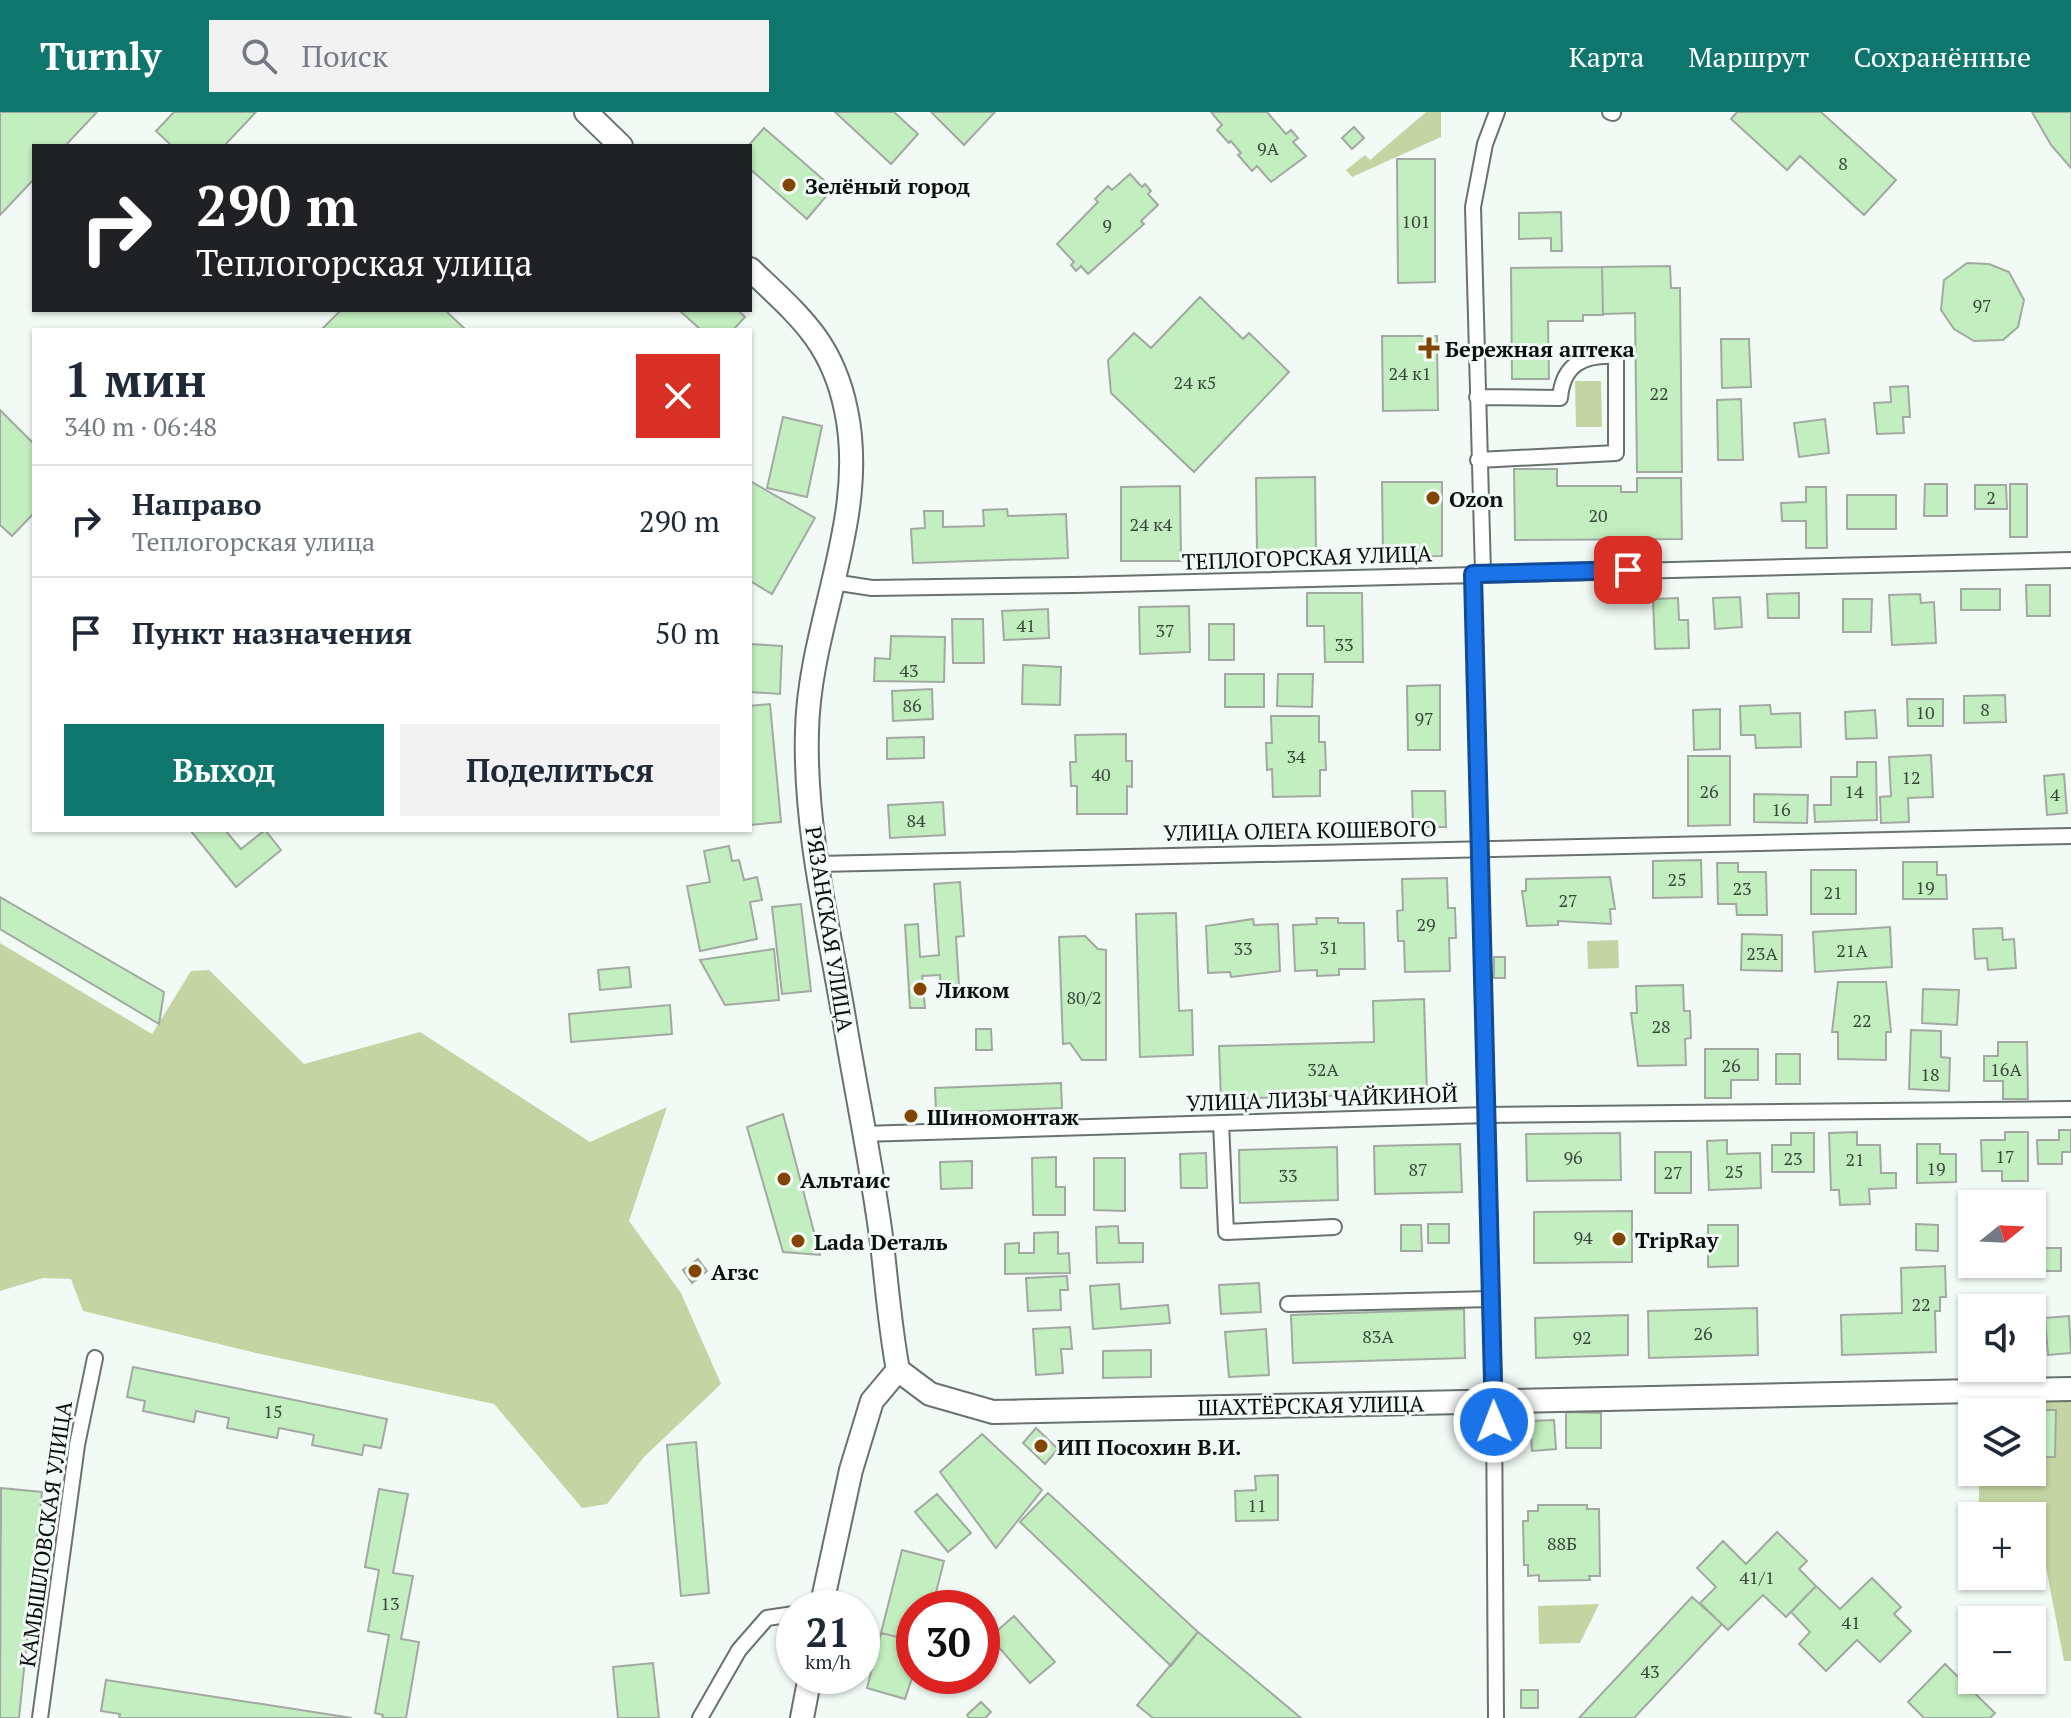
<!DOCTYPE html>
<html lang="ru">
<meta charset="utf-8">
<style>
:root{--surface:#fff;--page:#f2f2f3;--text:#1f2937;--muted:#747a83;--line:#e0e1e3;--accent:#0f766e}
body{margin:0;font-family:"PT Serif",serif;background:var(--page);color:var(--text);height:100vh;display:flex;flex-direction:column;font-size:30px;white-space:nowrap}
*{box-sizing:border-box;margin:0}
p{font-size:26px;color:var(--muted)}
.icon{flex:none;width:44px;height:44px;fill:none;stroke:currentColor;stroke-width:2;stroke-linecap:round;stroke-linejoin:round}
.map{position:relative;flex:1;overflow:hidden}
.details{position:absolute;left:32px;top:216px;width:720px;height:504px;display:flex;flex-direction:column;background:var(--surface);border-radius:0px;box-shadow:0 2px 6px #0004}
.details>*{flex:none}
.hud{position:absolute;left:32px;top:32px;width:720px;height:168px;border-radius:0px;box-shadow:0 2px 6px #0004;background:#202124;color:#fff;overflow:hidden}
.needle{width:52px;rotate:72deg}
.controls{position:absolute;left:1958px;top:1078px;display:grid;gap:16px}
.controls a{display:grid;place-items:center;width:88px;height:88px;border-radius:0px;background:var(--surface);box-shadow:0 2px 6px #0004;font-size:40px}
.speed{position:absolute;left:776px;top:1478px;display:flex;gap:16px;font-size:40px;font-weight:700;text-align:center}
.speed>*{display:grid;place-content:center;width:104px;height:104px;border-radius:50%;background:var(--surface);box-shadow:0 2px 6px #0004;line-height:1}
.speed small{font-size:20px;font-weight:400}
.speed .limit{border:12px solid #d22;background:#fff;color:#111}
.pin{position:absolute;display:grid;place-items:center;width:68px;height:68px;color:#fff;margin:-34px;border-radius:16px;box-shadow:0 4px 12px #0006}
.me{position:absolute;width:88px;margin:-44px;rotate:359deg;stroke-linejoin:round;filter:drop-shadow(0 0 6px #0008)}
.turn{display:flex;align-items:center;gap:28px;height:168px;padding:0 32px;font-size:36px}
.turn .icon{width:104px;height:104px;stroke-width:2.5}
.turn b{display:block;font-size:56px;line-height:68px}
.round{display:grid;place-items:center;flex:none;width:84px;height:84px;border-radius:0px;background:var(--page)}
.head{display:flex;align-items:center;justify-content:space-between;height:136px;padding:0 32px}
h1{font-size:48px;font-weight:600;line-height:60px}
.cta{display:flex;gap:16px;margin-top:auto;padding:16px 32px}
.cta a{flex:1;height:92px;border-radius:0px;background:var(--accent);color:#fff;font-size:32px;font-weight:600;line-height:92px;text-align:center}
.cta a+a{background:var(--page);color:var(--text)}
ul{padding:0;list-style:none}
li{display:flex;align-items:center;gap:24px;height:112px;padding:0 32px;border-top:2px solid var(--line)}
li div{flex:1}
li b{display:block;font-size:30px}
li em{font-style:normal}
header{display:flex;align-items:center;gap:48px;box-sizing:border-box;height:112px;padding:0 40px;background:var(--accent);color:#fff}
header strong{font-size:38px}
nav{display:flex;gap:44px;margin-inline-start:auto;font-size:28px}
.search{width:560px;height:72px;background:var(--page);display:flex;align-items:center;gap:20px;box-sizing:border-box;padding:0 28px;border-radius:0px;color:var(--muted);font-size:30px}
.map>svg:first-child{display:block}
.green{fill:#c4d4a3}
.building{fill:#c2eec0;stroke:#a3a9a2;stroke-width:2}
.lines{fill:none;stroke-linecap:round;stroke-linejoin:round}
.street-casing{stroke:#6a726e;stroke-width:18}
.secondary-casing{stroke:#6a726e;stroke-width:26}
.street{stroke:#fff;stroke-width:14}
.secondary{stroke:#fff;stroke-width:22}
.route-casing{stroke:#114b97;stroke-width:20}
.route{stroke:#1a73e8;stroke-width:14}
.poi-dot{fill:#824601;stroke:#f1faf5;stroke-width:3}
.labels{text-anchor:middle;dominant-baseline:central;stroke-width:6;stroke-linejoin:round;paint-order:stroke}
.number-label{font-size:18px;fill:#39473a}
.poi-label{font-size:22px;font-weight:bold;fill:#0b0f0d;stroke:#f1faf5;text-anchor:start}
.street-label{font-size:22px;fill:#0b0f0d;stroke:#f1faf5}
</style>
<header>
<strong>Turnly</strong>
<div class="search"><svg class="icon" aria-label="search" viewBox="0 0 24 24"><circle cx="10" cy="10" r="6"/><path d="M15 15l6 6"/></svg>Поиск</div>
<nav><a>Карта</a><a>Маршрут</a><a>Сохранённые</a></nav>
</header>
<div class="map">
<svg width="2071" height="1606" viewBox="0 0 2071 1606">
<rect width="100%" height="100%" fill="#f1faf5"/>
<path class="green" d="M1426,0h15v25l-89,40 -6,-7 19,-15 5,5z
M1575,269h26l1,46h-26z
M1618,828l1,28 -31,1 -1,-28z
M0,831l152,91 39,-63 18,-1 95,94 116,-32 170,110 77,-35 -38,114 52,72 40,91 -77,73 -37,47 -25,4 -88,-104 -238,-51 -173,-42 -12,-32 -28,-1 -43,13z
M1979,1290h92v259h-7l-23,-120 -9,-2v-23h-53v-44h53v-60h-53z
M1599,1492l-19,39 -41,1 -1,-38z"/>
<path class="building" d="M0,0h97l-32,34h-31v33l-34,36z
M174,0h82l-32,34h-52l-16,-15z
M835,0h59l24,22 -27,30z
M931,0h64l-31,33z
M1211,0h56l19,22 5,-4 7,8 -5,4 13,14 -35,26 -14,-16 -5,5 -14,-16 3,-2 -10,-12 -2,2 -12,-13 5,-5z
M1737,0h84l75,68 -32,35 -64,-59 -13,14 -56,-51z
M2032,0h39v56l-20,-23z
M1354,15l10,11 -12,11 -10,-11z
M764,16l69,60 -26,31 -57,-50 -2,-23z
M1397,47h38v123l-37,1z
M1130,62l12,13 3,-3 6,7 -3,3 10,11 -17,16 3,3 -56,50 -7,-8 -5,5 -5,-6 3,-3 -17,-18 41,-42 -3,-3 13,-13 4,4z
M1561,100l1,39h-11v-13l-32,1v-26z
M1967,151l22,1 20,8 15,28 -6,27 -15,13 -29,1 -20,-12 -13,-19 3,-30z
M1670,154l1,22h9l2,184h-45l-2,-159 -32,1 -1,-47z
M1602,155l1,48h-20v6h-35l1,58h-37l-1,-111z
M1200,185l43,42 6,-6 40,39 -95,100 -83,-79 -3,-33 26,-27 17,15z
M341,198h104l21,20h-145z
M679,198h59l7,7 -12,13h-32z
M1382,224h55l1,74 -55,1z
M1721,227h28l2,48 -29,1z
M1908,274l2,31h-7l1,16 -27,1 -3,-31 17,-1 -1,-15z
M1741,287l2,61h-25l-1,-60z
M0,298l34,34v69l-22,23 -12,-11z
M783,305l39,9 -15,71 -40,-9z
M1825,307l4,34 -30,4 -5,-34z
M1514,357h43v17h64v6h16v-14h44l1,61 -167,1z
M1315,365l1,75h-59l-1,-74z
M750,369l65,37 -43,76 -22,-13z
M1382,370h60v74l-59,1z
M1925,372h22v32h-23z
M2010,372h17v53h-17z
M1975,373h31l1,24h-32z
M1180,374l1,75h-60v-74z
M1806,375h20l1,61h-21v-27h-24l-1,-18 25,-1z
M1847,383h49v34h-49z
M1007,397l1,7 58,-2 2,44 -155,5 -2,-34 14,-1 -1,-17h19v16l41,-1 -1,-16z
M2026,473h24v31h-23z
M1961,477h39v21h-39z
M1307,481h55l1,69h-38l-1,-36h-17z
M1799,481v25h-31l-1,-24z
M1920,482l1,9 13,-1 2,41 -44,2 -3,-50z
M1740,485l2,30 -27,2 -2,-31z
M1678,486l1,22h9l1,28 -34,1 -2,-50z
M1843,487h29l-1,33h-28z
M1189,494l1,46 -50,2 -1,-47z
M1048,497l1,29 -45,2 -2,-29z
M952,507h31l1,44h-31z
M1209,512h25v36h-25z
M891,524l54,1 -1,45 -70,-1 1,-23 15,1z
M750,532l32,2 -2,48 -30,-2z
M1023,553l38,2 -1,38 -38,-1z
M1225,562h39v33h-39z
M1278,562h35l-1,33 -35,-1z
M1440,573v65h-32l-1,-64z
M932,577l1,30 -40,2 -1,-30z
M2005,583l1,27 -42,1v-27z
M1907,587h36v27h-35z
M770,592l11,118 -31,3v-119z
M1770,593l1,9 29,-1 1,34 -45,1 -1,-13h-14l-1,-29z
M1720,597v40l-26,1 -1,-40z
M1875,598l2,28 -31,1 -1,-27z
M1271,604h48v26h6l1,28h-6v26l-47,1 -1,-28 -5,1 -1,-27h6z
M1126,622v27h6v26l-5,-1v28h-50v-28h-6l-1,-24h6l-1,-27z
M924,625v21l-37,1v-21z
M1931,643l2,42 -25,1 1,24 -28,1 -1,-26 11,-1 -2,-39z
M1688,644h42v69l-42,1z
M1857,650h19l1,58 -62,2 -1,-17h17v-28h26z
M2064,662l3,39 -20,2 -3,-39z
M1412,679h33l1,36h-33z
M1754,682l54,1 -1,28 -53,-1z
M943,690l2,33 -55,3 -2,-33z
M190,718h35l16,19 24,-19 16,20 -45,37z
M729,734l3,15 7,-1 5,20 13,-3 5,23 -12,2 7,37 -57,12 -13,-65 23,-4 -6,-31z
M1701,748l1,37 -49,1v-37z
M1903,750h34v13h9l1,24h-44z
M1717,751h21v9h28l1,43h-30l-1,-11h-18z
M1811,758h45v44h-45z
M1610,765l5,32h-5l1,15 -53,-3v4l-31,1 -5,-35h4v-12z
M1447,766l1,30h7l1,30h-7l1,33 -45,1 -1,-31h-6l-1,-30 6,-1 -1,-31z
M960,770l4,54 -8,1 3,49 -18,1 -1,-12 -18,1 3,32h-15l-5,-83 13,-1 2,33 19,-2 -5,-71z
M0,785l164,95 -5,32 -159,-95z
M801,792l10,87 -29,3 -10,-87z
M1176,801l3,98 13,-1 1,45 -53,2 -4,-143z
M1316,806h22v5h26l1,46h-26v6l-22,1v-6l-22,1 -2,-46 24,-1z
M1253,807l1,6 24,-1 2,47 -49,6 -1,-5 -22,1 -2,-47z
M1890,815l2,40 -77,5 -2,-40z
M2002,816l1,12 11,-1 2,29 -28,2 -1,-12 -12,1 -2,-30z
M1742,822l40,1v36l-41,-1z
M1085,824l13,13 8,1v110h-24l-12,-17 -7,1 -4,-107z
M774,837l5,51 -54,5 -25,-45z
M1494,845h11v21h-11z
M629,855l2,20 -31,3 -2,-20z
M1838,870h48l5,50h-5v28l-48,-1v-27h-6z
M1683,873l1,26h6l1,27 -6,1 1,26 -48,1 -7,-53h6l-1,-27z
M1923,877l36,1 -2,35 -35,-2z
M1424,887l3,94 -206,6 -2,-53 155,-4 -1,-41z
M670,893l2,29 -101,8 -2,-28z
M976,917h15l1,21h-16z
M1911,918l30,1v26l9,1 -1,33 -40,-2z
M1998,930h29l1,57h-25v-18h-19v-25h14z
M1705,937h53v31h-27v18h-26z
M1776,942h24v30h-24z
M1061,971l1,25 -126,5 -1,-25z
M783,1002l37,141 -37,-3 -36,-125z
M2059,1018h12v22h-9v12h-24l-1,-24h22z
M1857,1020v13h23l1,28h15v15l-27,1 1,15 -30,1 -1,-15h-8l-2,-57z
M2005,1020h23v49h-26v-10h-20l-1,-31h24z
M1620,1021l1,47 -94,1 -1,-47z
M1791,1021h23v39h-42v-27h19z
M1727,1028v14l33,-1 1,35 -52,2 -2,-49z
M1460,1032l2,48 -87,2 -1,-48z
M1917,1032h23v10h16v28l-39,1z
M1337,1035l1,53 -98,3 -1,-53z
M1655,1040h36v41h-36z
M1206,1041l1,35h-26l-1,-34z
M1056,1045v30h9v28h-32l-1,-57z
M1094,1046h31v53l-31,-1z
M972,1049v27l-31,1 -1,-27z
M1632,1099v51l-98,1v-51z
M1428,1112h21v19h-21z
M1916,1112l22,1v26l-22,-1z
M1401,1113h20l1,26h-21z
M1708,1113h30v41l-30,1z
M1118,1114l1,17h24v19l-46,1 -1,-36z
M1058,1120v22l11,-1 1,20 -65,1v-30l14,-1v10h15v-20z
M2035,1136h26v23h-26z
M698,1147l9,12 -15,12 -9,-13z
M1945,1154l1,31h-6v14h-5l1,41 -94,3 -1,-40 61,-2 -1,-45z
M1067,1164l1,14h-8l1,20 -33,1 -2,-33z
M1259,1171l2,29 -40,2 -2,-29z
M1119,1172l2,25 47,-4 2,18 -77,6 -3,-43z
M1757,1196l1,47 -109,3 -1,-47z
M1464,1197l1,49 -172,5 -2,-48z
M1628,1203v40l-92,3 -1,-40z
M2069,1204l2,37 -23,2 -3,-37z
M1070,1215l2,22h-11l2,24 -27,2 -3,-46z
M1266,1217l3,46 -40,2 -4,-45z
M1151,1238v27l-48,1v-27z
M133,1255l254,52 -6,29 -17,-3 -2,10 -50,-10 2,-10 -35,-7 -2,10 -50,-10 2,-10 -33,-7 -2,11 -51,-11 2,-10 -18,-4z
M1979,1290h31v10h-31z
M2031,1298h25l-1,47h-23z
M1566,1300l35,1v35h-35z
M1554,1308l2,29 -24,2 -2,-30z
M1036,1316l22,21 -13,15 -22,-21z
M982,1322l60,56 -46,58 -56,-76z
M696,1330l13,151 -28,3 -14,-151z
M1278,1363v45l-42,1 -1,-30 21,-1 -1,-14z
M1,1376l41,4 -23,226h-19z
M379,1377l29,5 -15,79 20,3 -12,63 18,3 -13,76h-24l1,-3 -8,-2 14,-78 -21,-4 11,-61 -14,-3z
M1048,1381l150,139 -27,34 -151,-144z
M937,1382l34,39 -23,19 -33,-40z
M1538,1393h49v4h12l1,67h-11l1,4 -51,1v-6l-11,1v-11h-4l-1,-44h5v-10h10z
M1777,1420l30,29 -8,8 17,17 -30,31 -23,-22 -35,35 -28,-27 16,-16 -19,-19 26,-27 23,23z
M902,1438l42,11 -12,47h-18v33l-33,-8z
M1872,1466l29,29 -7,7 17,17 -31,31 -23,-22 -31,31 -27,-27 11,-12 -19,-20 25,-26 24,23z
M1692,1485l30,27 -88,94h-55z
M1014,1504l41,46 -25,21 -40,-46z
M1198,1520l103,86h-148l-16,-13z
M881,1521l33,8v31l-9,27 -38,-11z
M653,1551l6,55h-41l-5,-51z
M1945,1552l50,49 -5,5h-66l-16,-16z
M106,1568l246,38h-233l1,-4 -19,-3z
M1521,1578h17v18h-17z
M981,1590l10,10 -6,6h-16l-2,-3z"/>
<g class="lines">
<g class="street-casing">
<path id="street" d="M1610,0l3,1
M1477,285l83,1c3,-34 24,-44 56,-42v97l-138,7
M1483,461l-10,-366 12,-63 12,-32
M1473,462l21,827 2,317
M833,470l39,6 203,-3 996,-25
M818,752l1253,-28
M1221,1011l5,109 108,-5
M862,1022l625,-19 584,-6
M1288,1192l204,-5
M40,1606l37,-273 18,-87
M700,1606l39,-68 28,-32 27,-4"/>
</g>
<g class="secondary-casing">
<path id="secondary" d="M586,0l35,34
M750,157c48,46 82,72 96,141 23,108 -37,214 -39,321 -3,100 23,201 39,299 12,71 27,143 36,214 5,42 8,84 16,126l-26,31 -21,69 -30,138
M898,1258l32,24 63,18 1078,-23
M802,1606l8,-42"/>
</g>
<use href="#street" class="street"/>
<use href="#secondary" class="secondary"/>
</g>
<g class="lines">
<g class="route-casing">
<path id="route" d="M1494,1310l-21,-848 155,-4"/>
</g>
<use href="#route" class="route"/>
</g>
<g class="poi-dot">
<circle cx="789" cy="73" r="8"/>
<path d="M1425 224h8v8h8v8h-8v8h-8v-8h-8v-8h8z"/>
<circle cx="1433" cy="386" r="8"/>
<circle cx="920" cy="877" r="8"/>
<circle cx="911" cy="1004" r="8"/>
<circle cx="784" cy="1067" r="8"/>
<circle cx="1619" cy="1127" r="8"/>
<circle cx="798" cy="1129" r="8"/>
<circle cx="695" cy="1159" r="8"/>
<circle cx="1041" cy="1334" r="8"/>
</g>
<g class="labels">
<g class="number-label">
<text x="1268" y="36">9А</text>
<text x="1843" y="51">8</text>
<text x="1416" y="109">101</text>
<text x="1107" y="113">9</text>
<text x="1982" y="193">97</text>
<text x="1410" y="261">24 к1</text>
<text x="1195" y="270">24 к5</text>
<text x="1659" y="281">22</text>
<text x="1991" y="385">2</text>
<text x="1598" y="403">20</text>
<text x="1151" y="412">24 к4</text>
<text x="1026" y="513">41</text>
<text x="1165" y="518">37</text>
<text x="1344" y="532">33</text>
<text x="909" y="558">43</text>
<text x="912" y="593">86</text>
<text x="1985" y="597">8</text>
<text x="1925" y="600">10</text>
<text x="1424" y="606">97</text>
<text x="1296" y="644">34</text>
<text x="1101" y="662">40</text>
<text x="1911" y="665">12</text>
<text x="1709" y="679">26</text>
<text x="1854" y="679">14</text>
<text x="2055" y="682">4</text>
<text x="1781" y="697">16</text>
<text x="916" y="708">84</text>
<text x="1677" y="767">25</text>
<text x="1925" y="775">19</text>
<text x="1742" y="776">23</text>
<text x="1833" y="780">21</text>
<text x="1568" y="788">27</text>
<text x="1426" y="812">29</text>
<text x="1329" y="835">31</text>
<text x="1243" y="836">33</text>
<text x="1852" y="838">21А</text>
<text x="1762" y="841">23А</text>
<text x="1084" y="885">80/2</text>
<text x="1862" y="908">22</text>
<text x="1661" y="914">28</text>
<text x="1731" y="953">26</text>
<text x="1323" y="957">32А</text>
<text x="2006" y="957">16А</text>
<text x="1930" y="962">18</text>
<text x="2005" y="1044">17</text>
<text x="1573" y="1045">96</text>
<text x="1793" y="1046">23</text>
<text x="1855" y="1047">21</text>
<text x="1936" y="1056">19</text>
<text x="1418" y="1057">87</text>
<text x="1734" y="1059">25</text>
<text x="1673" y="1060">27</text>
<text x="1288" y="1063">33</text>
<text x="1583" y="1125">94</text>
<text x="1921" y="1192">22</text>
<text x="1703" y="1221">26</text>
<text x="1378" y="1224">83А</text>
<text x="1582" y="1225">92</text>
<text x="273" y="1299">15</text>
<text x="1257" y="1393">11</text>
<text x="1562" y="1431">88Б</text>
<text x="1757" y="1465">41/1</text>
<text x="390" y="1491">13</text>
<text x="1851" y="1510">41</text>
<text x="1650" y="1559">43</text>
</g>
<g class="poi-label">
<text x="805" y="73">Зелёный город</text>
<text x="1445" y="236">Бережная аптека</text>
<text x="1449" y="386">Ozon</text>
<text x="936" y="877">Ликом</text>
<text x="927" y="1004">Шиномонтаж</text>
<text x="800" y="1067">Альтаис</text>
<text x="1635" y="1127">TripRay</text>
<text x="814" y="1129">Lada Dеталь</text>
<text x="711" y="1159">Агзс</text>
<text x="1057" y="1334">ИП Посохин В.И.</text>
</g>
<g class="street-label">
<text transform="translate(1307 445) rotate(-2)">ТЕПЛОГОРСКАЯ УЛИЦА</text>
<text transform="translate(1300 718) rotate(-1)">УЛИЦА ОЛЕГА КОШЕВОГО</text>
<text transform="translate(830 817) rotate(81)">РЯЗАНСКАЯ УЛИЦА</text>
<text transform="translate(1322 986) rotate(-2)">УЛИЦА ЛИЗЫ ЧАЙКИНОЙ</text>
<text transform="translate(1311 1293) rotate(-1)">ШАХТЁРСКАЯ УЛИЦА</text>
<text transform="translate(45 1422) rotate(-82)">КАМЫШЛОВСКАЯ УЛИЦА</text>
</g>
</g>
</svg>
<div class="controls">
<a><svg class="needle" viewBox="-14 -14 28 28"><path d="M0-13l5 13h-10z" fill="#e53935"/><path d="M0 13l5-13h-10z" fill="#747a83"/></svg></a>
<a><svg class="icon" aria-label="sound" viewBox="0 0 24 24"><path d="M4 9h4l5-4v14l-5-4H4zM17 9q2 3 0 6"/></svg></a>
<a><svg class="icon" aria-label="layers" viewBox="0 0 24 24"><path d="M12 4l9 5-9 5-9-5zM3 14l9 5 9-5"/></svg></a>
<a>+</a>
<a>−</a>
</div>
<div class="speed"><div>21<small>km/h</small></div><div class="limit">30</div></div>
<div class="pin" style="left:1628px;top:458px;background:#d93025"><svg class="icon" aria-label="arrive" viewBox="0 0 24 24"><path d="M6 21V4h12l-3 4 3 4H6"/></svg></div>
<svg class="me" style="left:1494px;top:1310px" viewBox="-20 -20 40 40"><circle r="17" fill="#1a73e8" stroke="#fff" stroke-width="3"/><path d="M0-11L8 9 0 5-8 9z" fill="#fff"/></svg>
<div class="hud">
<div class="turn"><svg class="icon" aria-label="right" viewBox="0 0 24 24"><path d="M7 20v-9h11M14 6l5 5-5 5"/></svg><div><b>290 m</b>Теплогорская улица</div></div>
</div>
<section class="details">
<div class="head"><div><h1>1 мин</h1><p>340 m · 06:48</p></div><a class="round" style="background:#d93025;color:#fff"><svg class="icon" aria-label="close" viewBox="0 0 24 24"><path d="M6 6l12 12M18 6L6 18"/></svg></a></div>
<ul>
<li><svg class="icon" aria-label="right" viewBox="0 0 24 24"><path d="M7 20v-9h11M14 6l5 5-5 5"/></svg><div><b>Направо</b><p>Теплогорская улица</p></div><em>290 m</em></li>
<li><svg class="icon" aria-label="arrive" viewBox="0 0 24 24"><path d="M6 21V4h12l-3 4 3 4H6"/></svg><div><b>Пункт назначения</b></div><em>50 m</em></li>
</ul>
<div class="cta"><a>Выход</a><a>Поделиться</a></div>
</section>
</div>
